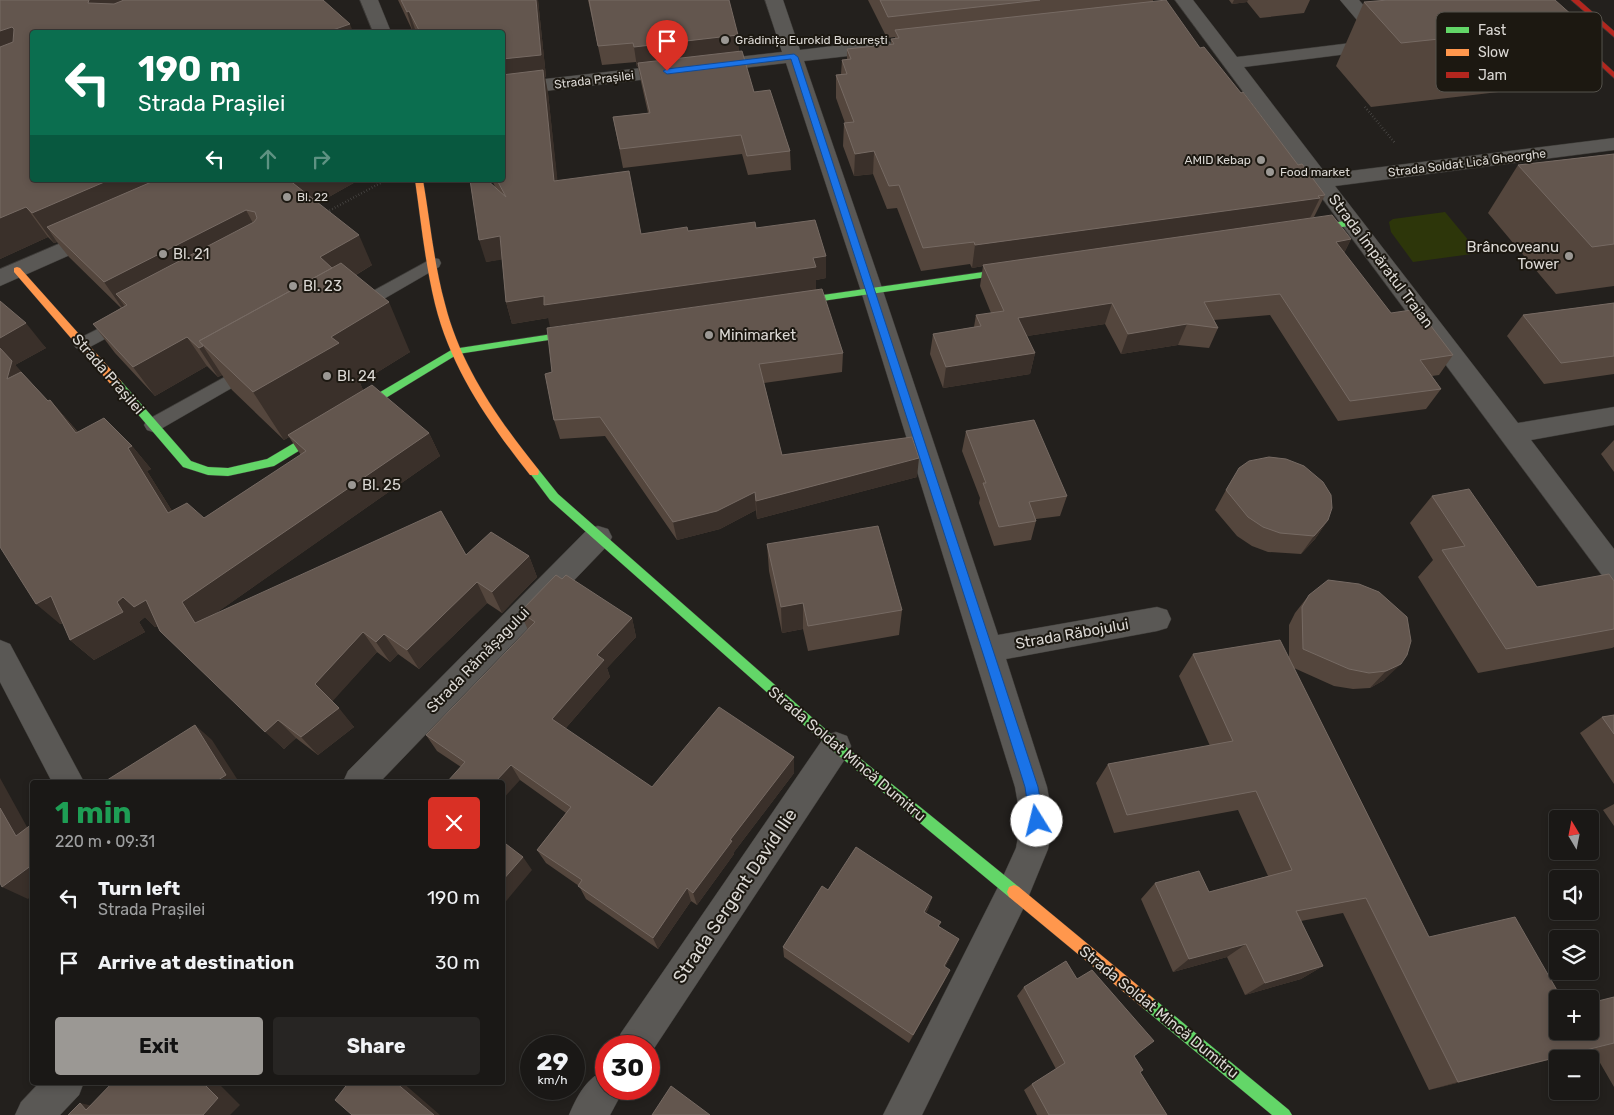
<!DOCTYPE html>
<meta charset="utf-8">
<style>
:root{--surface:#1a1816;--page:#272523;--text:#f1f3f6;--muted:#9fa0a1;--line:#383735;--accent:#9b9894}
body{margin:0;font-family:Rubik,sans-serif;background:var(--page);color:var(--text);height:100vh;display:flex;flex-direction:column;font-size:19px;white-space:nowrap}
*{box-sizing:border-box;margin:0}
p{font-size:16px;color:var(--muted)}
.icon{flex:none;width:28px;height:28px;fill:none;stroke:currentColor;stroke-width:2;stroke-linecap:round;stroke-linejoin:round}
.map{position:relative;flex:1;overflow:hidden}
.drawer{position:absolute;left:30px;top:780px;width:475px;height:305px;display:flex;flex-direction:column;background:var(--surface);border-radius:5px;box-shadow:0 2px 8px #0003,0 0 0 1px var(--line)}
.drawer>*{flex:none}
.guide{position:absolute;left:30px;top:30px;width:475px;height:152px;border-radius:5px;box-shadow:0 2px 8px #0003,0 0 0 1px var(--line);background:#0b6e4f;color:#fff;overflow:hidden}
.needle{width:32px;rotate:350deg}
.tools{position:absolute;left:1549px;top:810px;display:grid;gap:10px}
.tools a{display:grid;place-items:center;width:50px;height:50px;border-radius:5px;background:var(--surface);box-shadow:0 2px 8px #0003,0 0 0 1px var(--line);font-size:25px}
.speed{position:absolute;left:520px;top:1035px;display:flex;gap:10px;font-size:25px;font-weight:700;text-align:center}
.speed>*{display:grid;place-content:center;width:65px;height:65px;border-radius:50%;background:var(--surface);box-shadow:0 2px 8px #0003,0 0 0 1px var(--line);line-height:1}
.speed small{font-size:12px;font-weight:400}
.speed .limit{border:8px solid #d22;background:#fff;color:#111}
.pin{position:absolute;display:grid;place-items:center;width:42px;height:42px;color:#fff;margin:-51px -21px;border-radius:50% 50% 50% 0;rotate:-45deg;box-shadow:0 0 5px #0007}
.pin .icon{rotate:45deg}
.me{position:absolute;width:55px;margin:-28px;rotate:351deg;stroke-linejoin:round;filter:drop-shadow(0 0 4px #0008)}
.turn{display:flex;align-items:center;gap:18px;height:105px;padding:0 25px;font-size:22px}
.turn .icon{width:65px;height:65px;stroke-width:2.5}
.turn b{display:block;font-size:35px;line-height:42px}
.lanes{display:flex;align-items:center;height:48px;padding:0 25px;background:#0003;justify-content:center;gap:25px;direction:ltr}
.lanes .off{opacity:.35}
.round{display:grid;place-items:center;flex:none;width:52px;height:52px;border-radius:5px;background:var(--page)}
.head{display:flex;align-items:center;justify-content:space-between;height:85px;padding:0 25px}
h1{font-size:30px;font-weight:700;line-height:38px;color:#1e9e55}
.primary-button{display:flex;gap:10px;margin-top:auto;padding:10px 25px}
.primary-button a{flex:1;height:58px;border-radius:5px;background:var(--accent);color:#111;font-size:20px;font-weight:700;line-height:58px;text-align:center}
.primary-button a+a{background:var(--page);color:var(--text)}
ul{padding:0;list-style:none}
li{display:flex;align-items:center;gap:15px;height:65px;padding:0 25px}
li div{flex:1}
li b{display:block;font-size:19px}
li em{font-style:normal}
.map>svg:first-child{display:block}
.green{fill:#2d360a}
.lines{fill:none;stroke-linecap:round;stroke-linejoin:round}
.lane-casing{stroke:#3d3b38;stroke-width:1}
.street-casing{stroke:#3d3b38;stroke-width:1}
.fast-casing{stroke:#3d3b38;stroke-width:1}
.slow-casing{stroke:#3d3b38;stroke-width:1}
.jam-casing{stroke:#3d3b38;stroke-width:1}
.path{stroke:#5a5856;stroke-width:2.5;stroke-dasharray:0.5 2.5;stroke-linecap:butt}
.lane{fill:#5a5855;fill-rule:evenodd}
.street{fill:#5a5855;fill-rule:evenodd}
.fast{fill:#63d668;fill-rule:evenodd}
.slow{fill:#ff974d;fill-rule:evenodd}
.jam{fill:#b3261e;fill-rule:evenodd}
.wall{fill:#54463d}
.shaded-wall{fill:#3a302a}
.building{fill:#63564e;stroke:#766a63}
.route{fill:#1a73e8;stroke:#114b97}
.poi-dot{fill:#9b9894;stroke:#1c1811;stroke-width:2}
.labels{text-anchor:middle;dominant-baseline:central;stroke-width:4;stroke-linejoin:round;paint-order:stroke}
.far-poi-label{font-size:12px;fill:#dbd8d4;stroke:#1c1811;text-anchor:start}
.far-street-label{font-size:12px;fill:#dbd8d4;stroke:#1c1811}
.poi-label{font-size:15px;fill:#dbd8d4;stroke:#1c1811;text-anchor:start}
.street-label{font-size:15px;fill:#dbd8d4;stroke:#1c1811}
.near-street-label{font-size:18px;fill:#dbd8d4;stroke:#1c1811}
.key{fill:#1c1811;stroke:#55524c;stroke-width:1}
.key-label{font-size:14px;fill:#dbd8d4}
</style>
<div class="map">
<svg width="1614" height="1115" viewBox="0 0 1614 1115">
<rect width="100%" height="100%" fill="#23201d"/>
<path class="green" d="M1445,212l34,41 -66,9 -22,-30 -2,-10 4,-3z"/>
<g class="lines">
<g class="lane-casing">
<path id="lane" d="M433,258l6,1 2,4 -2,4 -76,44 -6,2 -6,-2 -2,-4 2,-4z
M125,315l6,2 2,4 -2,4 -43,23 -6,2 -6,-2 -3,-4 3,-4z
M250,363l6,1 3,5 -3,5 -97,56 -6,2 -6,-2 -3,-5 3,-5z"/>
</g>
<g class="street-casing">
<path id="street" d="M360,0h18l13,32h-18z
M765,0h18l17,50 83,-10 7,2 2,4 -2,4 -7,2 -79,9 79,230 115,344 159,-28 10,3 4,9 -4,9 -10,3 -151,28 41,128 6,34 -5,28 -23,56 -103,210h-39l118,-234 15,-33 5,-27 -6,-34 -154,-496 -75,-228 -284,33v-12l280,-32z
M1175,0h18l44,57 130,-16 3,-2 -2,-6 -28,-33h19l24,28 6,12 -10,10 -135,17 82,107 288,-36v12l-279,36 183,237 96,-16v18l-83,15 83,109v33l-10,-4z
M98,227l8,2 3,5 -3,5 -106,47v-17z
M598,526l10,3 4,8 -4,8 -228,237h-37l5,-11 240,-242z
M0,640l10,4 74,138h-32l-52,-100z
M836,732l11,4 4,10 -4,10 -198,300v-10h-33l5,-13 204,-297z
M606,1070v19h18l-14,26h-41c8,-19 18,-38 37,-45z
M40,1082h44l-5,13 -19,20h-45l6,-13z"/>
</g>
<g class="fast-casing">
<path id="fast" d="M1352,220l4,3 -1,2 -52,8 -4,-3 4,-3z
M1018,267l5,3 -2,2 -233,34 -5,-3 5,-3z
M585,329l5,3 -2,2 -130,20 -184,112 -46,10 -20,-1 -25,-8 -71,-83 5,-4 4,1 70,80 17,6 20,1 39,-9 186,-110z
M534,468l4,1 20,25 282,248 179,145 2,5 -2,5 -5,2 -5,-2 -177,-147 -282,-250 -21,-28z
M1148,996l5,2 136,112 3,5h-20l-129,-107 -2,-5 2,-5z"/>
</g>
<g class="slow-casing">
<path id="slow" d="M415,180h8c7,41 11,84 22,124 16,63 53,115 93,165l1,3 -1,3h-8c-41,-52 -79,-106 -95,-171 -10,-41 -14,-83 -20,-124z
M17,267l3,1 101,113 1,3 -1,3h-8l-99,-115v-4z
M1014,885l5,2 134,111 2,5 -2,5 -5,2 -5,-2 -134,-111 -2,-5 2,-5z"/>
</g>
<g class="jam-casing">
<path id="jam" d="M1528,0h8l78,72v6z
M1571,0h8l35,31v6z"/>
</g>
<path class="path" d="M1365,107l30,36
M327,212l59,-32"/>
<use href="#lane" class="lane"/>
<use href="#street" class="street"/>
<use href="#fast" class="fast"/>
<use href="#slow" class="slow"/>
<use href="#jam" class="jam"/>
</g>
<path class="wall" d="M0,0h323l-291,180h327l-41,23 54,62 -16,10 54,77 -50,31 3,7 66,43 11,23 -227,159 253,-60 63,1 8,21 -35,36 -15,-10 -68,66 -21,-15 -8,8 -13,-10 -45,49 22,26 -36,28 -22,-17 -12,11 -124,-118 -3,-5 -2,1 -10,-10 -6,5 6,10 -51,28 -24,-20 -7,-17 -3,1 -60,-323 46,47 -31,17 33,36 2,-1 28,32 54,14 19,23 -4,2 25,40 32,7 97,-63 -12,-18 -5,3 -52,-50 -10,-15 -4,2 -11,-11 -52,30 -40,-43 -22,-29 28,-16 -52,-51 -12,-15 -3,1 -6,-6 -48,22z
M398,0h140l8,77h-1l3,16 9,87 84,54 115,-6 70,50 -10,2v10l27,63 -1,19 -78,11 18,72 135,22 -160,42 -1,-9 -36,19 -43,11 -72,-104 -45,3 -6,-19 -2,-48 205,-74 -209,20 -36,6 -6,-22 -4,-43 -16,3 10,-73 -4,-9h10v-148h-89z
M588,0h141l10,51 15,41 36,59 1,19 -43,5 -6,-21 -119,14 -10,-51 35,-4 -7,-31 -3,-15h-1l-1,-5 -34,3z
M868,0h285v1l47,47 98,117 27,30 -11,22 -4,1 41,21 -7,14 47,60 62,42 -14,20 -7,1 9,13 -15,20 -88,12 -68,-106 -56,5 4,8 -9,20 -31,-3 -57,9 -16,-30 -78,12 8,17 -5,21 -87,14 -13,-34 3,-20 41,-7 2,-12 15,-2 -11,-27 3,-20 -11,2 -2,-4 -49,7 -24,-63 -10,1 -14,-35 -19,2 -11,-30 1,-23h1l-9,-25v-23l5,-1 1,-14h5v-11l44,-4v-6h4v-2l-8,1z
M1229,0h81l-6,13 -44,5 -13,-16 -15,2z
M1364,2l218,22 -40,63 -171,20 -35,-41z
M1614,154v132l-58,8 -68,-81 30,-48z
M1614,303v71l-70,10 -37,-48 16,-21z
M966,431l101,65 -7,20 -24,3v2l-5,19 -37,6 -15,-43 1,-5 -18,-47z
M1614,440v32l-13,-18z
M1226,490l102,30 -13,19 -14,15 -33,-2 -16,-6 -15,-10 -22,-26z
M1432,496l105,91 77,42v18l-2,1 -134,25 -60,-96 15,-17 -23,-37z
M767,544l135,66 -3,25 -91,16 -5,-22 -21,4 -13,-62z
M1309,595l98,22 -23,63 -14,8 -17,1 -19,-3 -40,-18 135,269 129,94 56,-34v90l-22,-38 -163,41 -86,-177 -42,8 22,45 -22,13 -56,16 -18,-38 -54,15 -32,-73 14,-16 54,9 59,-16 -30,-66 -124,23 -18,-50 12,-19 102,-18 -31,-70 14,-22 96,6v-35l6,-12z
M520,612l112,6 4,19 -29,31 3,9 -45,52 87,58 142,-14 -60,79v2l-37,51 -6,-4 -33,48 -72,-50 -7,-13 -33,-23 -9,-13 29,-37 -46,-33 -59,-13 -24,-16 -11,-16 102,-105z
M1614,715v69l-34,-51 22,-16z
M1614,804v22l-11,-16z
M828,890l104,7 -4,12 -2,4 13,13 15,24 -9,17v13l-36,63 -125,-86 -1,-10z
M1077,979l57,77 6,16 27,43h-130l-13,-25 8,-6 24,-15 -39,-73 7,-9z"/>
<path class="shaded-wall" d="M89,0h88l-69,26 -20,-23z
M536,0h2l8,77h-1l3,16 12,110 -58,-121v-23z
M1234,0h14l-1,2 -15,2z
M409,11l7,21h-3l-6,-20z
M350,24l3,8h-26z
M12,27l19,30 -31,12v-38z
M738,35l1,20 -102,12 -3,-20z
M874,151l-1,23 -19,2 1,-22z
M109,180h88l-150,47 10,15 -3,1 -22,-30z
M289,180h70l-55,31z
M1320,198l-11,22 -326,45v1l-11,2 3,-23z
M26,207l22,30 -48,22v-41z
M246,210l16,30 -146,54 12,17 -3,1 -21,-30z
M359,235l13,30 -30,18 -22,-26z
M500,236l6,23 -20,3 -7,-22z
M1351,239l-11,22 -4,-19z
M826,256v22l-10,2v10l-266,37 -2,-9 -36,6 -6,-22z
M389,302l21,50 -50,31 4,9 -76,43 1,2 -5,3 -31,-48 78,-55z
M1112,303l-7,21 -91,14 4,-20z
M26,323l20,25 -31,17 18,20 -26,-6 -7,-30v-11z
M1187,324l-9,21 -57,9 7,-20z
M187,337l20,29 -52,30 -22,-29z
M203,346l19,29 -4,2 -19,-29z
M1035,353l-5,21 -87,14 3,-21z
M50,400l20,23 26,34 -20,-24z
M429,433l11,23 -238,167h-7l-13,-21z
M132,446l19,23 -4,2 40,64 -19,-22 -40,-65z
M919,458l-2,19 -160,42 -1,-18z
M755,492l1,18 -36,19 -43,11 -4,-18z
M1328,520l-13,19 -14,15 13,-18z
M529,556l8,21 -35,36 -10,-21z
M477,582l10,21 -68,66 -12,-19z
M51,596l23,21 -14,7 -24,-20z
M123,597l22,20 -6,5 6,10 -51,28 -24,-20z
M146,600l21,21 -12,6 -21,-20z
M803,603v26l-21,4 -1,-26z
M632,618l4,19 -29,31 3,9 -51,59 -7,-17 45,-64z
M363,632l14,20 -46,51 -16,-19z
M384,634l14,20 -8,8 -14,-20z
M1401,664l-17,16 -14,8 16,-17z
M339,708l15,19 -36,28 -17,-18z
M278,720l18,18 -12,11 -19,-17z
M195,725l17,15 27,42h-24z
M794,757v16l-60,79v2l-37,51 -4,-12 37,-53z
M511,765l9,15 -18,20v-18h-7z
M0,778l32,58h-16l-16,-28z
M523,857l9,13 -30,36v-25z
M32,865v30l-4,4 -26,-12z
M687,888l4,13 -33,48 -5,-11z
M932,897l-4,12 -8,14 4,-11z
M959,939l-5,11 -14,26 4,-10z
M1246,944l-19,13 -54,15 16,-13z
M1323,966l-22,13 -56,16 20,-12z
M950,970l-5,10 -36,63 4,-8z
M1614,1043l-22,6 -163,41 29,-8z
M202,1082h19l-2,2 21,21 -10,10h-27z
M395,1082h7l38,33h-6z
M80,1103l26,6 -20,1z"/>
<path class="building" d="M0,0h89l-1,3 26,1 10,-4h199l27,24 -23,8h-295v148h77l-77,33 -6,-6 -26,11v-171l13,-5 1,-13 -2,-2 -12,4z
M401,0h135l5,55 -39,4v-27h-82l-11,-21 -2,1z
M589,0h140l9,35 -104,12 -1,-4 -35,3z
M880,0h160l-152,17z
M1166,0l34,48 4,-1 37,46 2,-1 55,73 4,-1 23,31 -7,1 2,2 -345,47 -1,-3 -51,6 -24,-63 -10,1 -15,-35 -19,3 -11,-31 10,-1 -18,-47 11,-1 -5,-14 9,-1 -4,-10 47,-5 -3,-5 8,-1 -4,-8z
M1388,0h167l27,24 -181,19 -37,-41z
M742,51l12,41 16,-2 20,61 -43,5 -6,-21 -121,14 -7,-32 37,-4 -12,-50z
M543,70l11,111 75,-10 12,63 46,-7 1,4 67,-9 1,6 59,-8 11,36 -13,2 3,9 -272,38v-9l-38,6 -6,-66 -21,4 -9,-60h17l19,17 -9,-17h5v-105z
M1614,154v90l-22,3 -74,-82z
M156,180h134h-1l70,55 -39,22 12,11 -133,73 4,5 -4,2 -12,-11 -54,30 -40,-43 34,-19 -11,-11 138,-72 3,-4 -2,-6 -9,-2 -142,72 -57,-55z
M1332,215l19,24 -15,3 55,71 27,-4 35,46 -33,5 21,29 -91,12 -70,-107 -76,8 14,26 -31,-4 -59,10 -16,-31 -94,15 17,35 -89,14 -13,-33 48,-8 -5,-11 28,-4 -21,-46z
M341,263l48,39 -58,35 8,6 -86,49 -54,-51z
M822,289l21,64 -84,11 23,91 130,-18 7,21 -163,43 -1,-9 -38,19 -44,11 -73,-105 -46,3 -9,-46 7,-2 -5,-44z
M0,301l26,22 -26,15z
M1614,303v53l-53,7 -38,-48z
M0,348l12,13 -5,18 14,-7 27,29 2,-1 26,33 28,-15 28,28 -4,2 40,65 19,-10 17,15 102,-67 -18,-16 84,-50 57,48 -247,169 13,21 246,-112 25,44 25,-23 38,24 -37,36 -15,-10 -70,68 -23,-16 -8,8 -13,-10 -48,52 24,24 -38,29 -23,-17 -13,12 -105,-101 -14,-31 -12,7 -11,-10 -6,5 6,10 -53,28 -19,-44 -15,8 -36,-57z
M1034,420l33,76 -38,6 7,19 -37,6 -16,-44h3l-20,-52z
M1269,457l17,2 18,7 19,16 8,13 1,13 -4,12 -14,16 -34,-3 -17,-6 -15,-10 -22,-27 13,-22 10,-7z
M1469,489l68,98 72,-13 5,7v48l-108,20 -64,-99 23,-4 -33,-50z
M878,526l24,84 -94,16 -5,-23 -22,4 -14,-63z
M556,575l6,4 4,-4 66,43 -35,37 7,5 -52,59 100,68 67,-80 75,50 -64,83 2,1 -39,52 -6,-5 -34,50 -75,-52 4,-6 -45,-30 34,-43 -60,-42 -16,17h-48l18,-20 -39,-27 109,-113 -15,-10z
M1328,580l31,4 20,8 28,25 4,24 -4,14 -6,9 -15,7 -17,2 -20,-4 -46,-20 -1,-42 7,-12z
M1280,640l149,297 86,-20 47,82h-4v32h32v-28l24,-6v46l-156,39 -92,-184 -70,13 27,55 -58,17 -19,-39 -57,15 -34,-76 44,-12 10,21 83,-22 -36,-79 -129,24 -19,-51 125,-23 -40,-87z
M1614,715v19l-12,-17z
M195,725l31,50 -11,7h-111z
M0,808l16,28 16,-12v41l-30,22 -2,-4z
M502,841l21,16 -21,24z
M856,847l76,50 -8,15 17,10 -3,4 21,13 -15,27 6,4 -37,65 -130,-88 39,-61 6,4z
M1066,961l11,18 15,-9 62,71 -20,15 9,14 -3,2 27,43h-118l-17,-31 33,-21 -41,-76z
M113,1082h89l16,16 -15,17h-135l12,-12 6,7z
M349,1082h46l39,33h-82l-17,-15z
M671,1086l39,29h-58z"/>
<path class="route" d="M794,54l4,3 240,730 6,34 -2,4 -5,2 -5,-2 -2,-4 -5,-34 -38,-121 -196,-607 -124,15 -4,-3 4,-2z"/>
<g class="poi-dot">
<circle cx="725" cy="40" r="5"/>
<circle cx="1261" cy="160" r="5"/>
<circle cx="1270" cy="172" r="5"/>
<circle cx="287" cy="197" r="5"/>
<circle cx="163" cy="254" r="5"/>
<circle cx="1569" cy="256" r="5"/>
<circle cx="293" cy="286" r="5"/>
<circle cx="709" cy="335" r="5"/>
<circle cx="327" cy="376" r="5"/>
<circle cx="352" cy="485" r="5"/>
</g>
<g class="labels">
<g class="far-poi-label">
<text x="735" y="40">Grădinița Eurokid București</text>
<text x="1251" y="160" text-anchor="end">AMID Kebap</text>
<text x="1280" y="172">Food market</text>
<text x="297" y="197">Bl. 22</text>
</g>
<g class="far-street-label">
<text transform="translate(594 80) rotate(-7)">Strada Prașilei</text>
<text transform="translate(1467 163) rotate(-7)">Strada Soldat Lică Gheorghe</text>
</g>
<g class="poi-label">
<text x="1559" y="247" text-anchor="end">Brâncoveanu<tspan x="1559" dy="17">Tower</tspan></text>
<text x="173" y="254">Bl. 21</text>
<text x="303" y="286">Bl. 23</text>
<text x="719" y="335">Minimarket</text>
<text x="337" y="376">Bl. 24</text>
<text x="362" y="485">Bl. 25</text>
</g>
<g class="street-label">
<text transform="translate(1381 261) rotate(53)">Strada Împăratul Traian</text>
<text transform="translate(108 374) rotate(49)">Strada Prașilei</text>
<text transform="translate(1072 634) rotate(-10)">Strada Răbojului</text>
<text transform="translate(478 660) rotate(-46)">Strada Rămășagului</text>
<text transform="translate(847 754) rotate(40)">Strada Soldat Mincă Dumitru</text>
<text transform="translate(1159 1012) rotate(39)">Strada Soldat Mincă Dumitru</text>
</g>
<g class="near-street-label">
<text transform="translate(735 896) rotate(-56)">Strada Sergent David Ilie</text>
</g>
</g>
<rect x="1436" y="12" width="166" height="80" rx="8" class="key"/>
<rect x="1446" y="27" width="23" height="6" fill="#63d668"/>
<rect x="1446" y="49" width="23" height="7" fill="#ff974d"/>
<rect x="1446" y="72" width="23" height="6" fill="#b3261e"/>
<g class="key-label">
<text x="1478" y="35">Fast</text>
<text x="1478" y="57">Slow</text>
<text x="1478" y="80">Jam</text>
</g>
</svg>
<div class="tools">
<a><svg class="needle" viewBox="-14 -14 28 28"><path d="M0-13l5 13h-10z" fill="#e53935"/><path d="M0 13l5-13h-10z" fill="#9fa0a1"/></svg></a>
<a><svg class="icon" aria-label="sound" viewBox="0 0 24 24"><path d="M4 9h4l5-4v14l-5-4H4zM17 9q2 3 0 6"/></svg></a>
<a><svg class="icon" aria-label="layers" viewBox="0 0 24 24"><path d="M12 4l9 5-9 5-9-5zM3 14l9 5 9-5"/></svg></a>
<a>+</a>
<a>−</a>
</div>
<div class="speed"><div>29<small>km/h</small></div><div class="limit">30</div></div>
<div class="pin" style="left:667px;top:71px;background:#d93025"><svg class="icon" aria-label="arrive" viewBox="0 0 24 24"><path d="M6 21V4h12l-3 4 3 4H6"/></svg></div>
<svg class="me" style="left:1037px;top:821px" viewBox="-20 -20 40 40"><circle r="19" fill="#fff"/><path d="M0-13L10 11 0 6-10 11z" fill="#1a73e8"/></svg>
<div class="guide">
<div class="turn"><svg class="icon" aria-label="left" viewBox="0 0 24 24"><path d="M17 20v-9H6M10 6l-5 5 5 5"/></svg><div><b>190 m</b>Strada Prașilei</div></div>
<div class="lanes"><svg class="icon" aria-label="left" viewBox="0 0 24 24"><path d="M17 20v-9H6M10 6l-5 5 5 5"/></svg><svg class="icon off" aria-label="ahead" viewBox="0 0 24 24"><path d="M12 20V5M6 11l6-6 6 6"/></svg><svg class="icon off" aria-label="right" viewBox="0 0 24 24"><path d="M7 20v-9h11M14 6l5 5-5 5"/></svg></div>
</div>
<section class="drawer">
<div class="head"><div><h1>1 min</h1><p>220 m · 09:31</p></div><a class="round" style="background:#d93025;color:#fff"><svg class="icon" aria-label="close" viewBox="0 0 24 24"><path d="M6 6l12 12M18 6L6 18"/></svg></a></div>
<ul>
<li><svg class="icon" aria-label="left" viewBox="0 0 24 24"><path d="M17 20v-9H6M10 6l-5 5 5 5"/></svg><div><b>Turn left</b><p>Strada Prașilei</p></div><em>190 m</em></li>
<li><svg class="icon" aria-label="arrive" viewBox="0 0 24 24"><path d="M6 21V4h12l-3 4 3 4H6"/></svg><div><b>Arrive at destination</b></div><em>30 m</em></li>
</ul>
<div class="primary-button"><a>Exit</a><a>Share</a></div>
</section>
</div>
